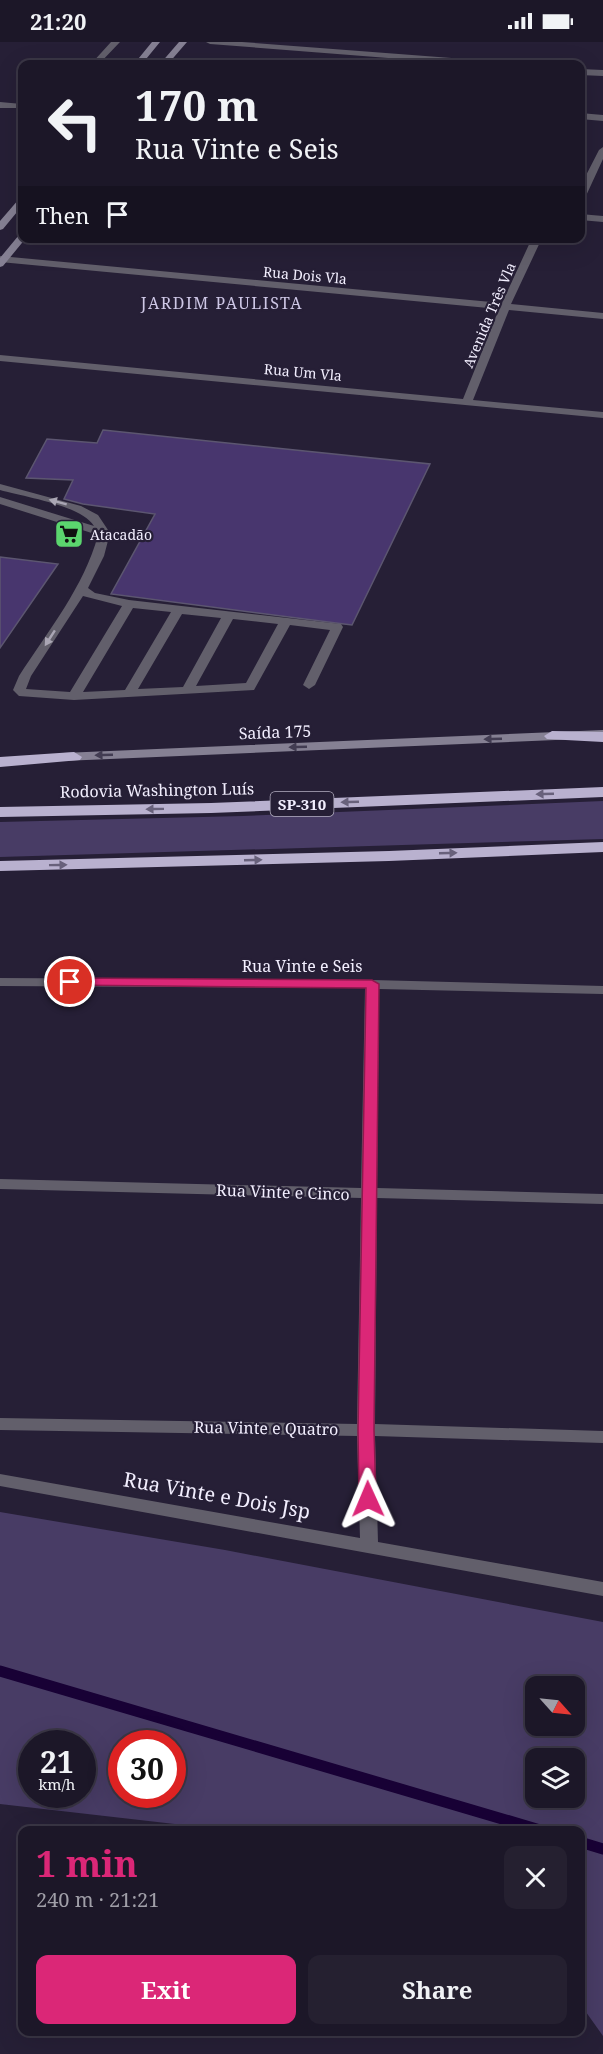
<!DOCTYPE html>
<meta charset="utf-8">
<style>
:root{--surface:#1c1728;--page:#252030;--text:#f1f3f6;--muted:#a09fa8;--line:#3a3645;--accent:#db2777}
body{margin:0;font-family:"Noto Serif",serif;background:var(--page);color:var(--text);height:100vh;display:flex;flex-direction:column;font-size:22px;white-space:nowrap}
*{box-sizing:border-box;margin:0}
p{font-size:20px;color:var(--muted)}
.icon{flex:none;width:33px;height:33px;fill:none;stroke:currentColor;stroke-width:2;stroke-linecap:round;stroke-linejoin:round}
.map{position:relative;flex:1;overflow:hidden}
.drawer{position:absolute;left:18px;top:1784px;width:567px;height:210px;display:flex;flex-direction:column;background:var(--surface);border-radius:12px;box-shadow:0 6px 24px #0002,0 0 0 2px var(--line)}
.drawer>*{flex:none}
.guide{position:absolute;left:18px;top:18px;width:567px;height:183px;border-radius:12px;box-shadow:0 6px 24px #0002,0 0 0 2px var(--line);background:#1c1728;color:var(--text);overflow:hidden}
.needle{width:39px;rotate:117deg}
.tools{position:absolute;left:525px;top:1634px;display:grid;gap:12px}
.tools a{display:grid;place-items:center;width:60px;height:60px;border-radius:12px;background:var(--surface);box-shadow:0 6px 24px #0002,0 0 0 2px var(--line);font-size:30px}
.speed{position:absolute;left:18px;top:1688px;display:flex;gap:12px;font-size:30px;font-weight:700;text-align:center}
.speed>*{display:grid;place-content:center;width:78px;height:78px;border-radius:50%;background:var(--surface);box-shadow:0 6px 24px #0002,0 0 0 2px var(--line);line-height:1}
.speed small{font-size:15px;font-weight:400}
.speed .limit{border:9px solid #d22;background:#fff;color:#111}
.pin{position:absolute;display:grid;place-items:center;width:51px;height:51px;color:#fff;margin:-26px;border:3px solid #fff;border-radius:50%;box-shadow:0 2px 6px #0007}
.me{position:absolute;width:66px;margin:-33px;rotate:359deg;stroke-linejoin:round;filter:drop-shadow(0 0 4px #0008)}
.turn{display:flex;align-items:center;gap:21px;height:126px;padding:0 18px;font-size:27px}
.turn .icon{width:78px;height:78px;stroke-width:2.5}
.turn b{display:block;font-size:42px;line-height:51px}
.then{display:flex;align-items:center;height:57px;padding:0 18px;background:#0003;gap:12px;font-size:22px}
.round{display:grid;place-items:center;flex:none;width:63px;height:63px;border-radius:12px;background:var(--page)}
.summary{display:flex;align-items:center;justify-content:space-between;height:102px;padding:0 18px}
h1{font-size:36px;font-weight:700;line-height:45px;color:var(--accent)}
.action{display:flex;gap:12px;margin-top:auto;padding:12px 18px}
.action a{flex:1;height:69px;border-radius:12px;background:var(--accent);color:#fff;font-size:24px;font-weight:700;line-height:69px;text-align:center}
.action a+a{background:var(--page);color:var(--text)}
.status{display:flex;justify-content:space-between;align-items:center;height:42px;padding:0 30px;background:var(--surface);direction:ltr}
.status svg{height:16px;fill:currentColor}
.map>svg:first-child{display:block}
.green{fill:#483c65;fill-rule:evenodd}
.lines{fill:none;stroke-linecap:round;stroke-linejoin:round}
.stream{stroke:#180135;stroke-width:11}
.building{fill:#48366e;stroke:#5c5670;stroke-width:1.5}
.lane{fill:#625f6b;fill-rule:evenodd}
.street{fill:#625f6b;fill-rule:evenodd}
.secondary{fill:#858093;fill-rule:evenodd}
.highway{fill:#b9b1cf;fill-rule:evenodd}
.oneway{fill:#aaa6b4}
.oneway2{fill:#423c52}
.oneway3{fill:#68617b}
.route{fill:#db2777;stroke:#8e194d;stroke-width:1.5}
.labels{text-anchor:middle;dominant-baseline:central;stroke-width:4.5;stroke-linejoin:round;paint-order:stroke}
.far-street-label{font-size:14px;fill:#f2eefe;stroke:#261f36}
.far-poi-label{font-size:14px;fill:#f2eefe;stroke:#261f36;text-anchor:start}
.shield{fill:#261f36;stroke:#b5b0c2;stroke-width:1.5}
.shield-label{font-size:15px;font-weight:bold;fill:#f2eefe}
.far-quarter-label{font-size:16px;letter-spacing:1.5px;fill:#cec7e6;stroke:#261f36}
.street-label{font-size:16px;fill:#f2eefe;stroke:#261f36}
.near-street-label{font-size:20px;fill:#f2eefe;stroke:#261f36}
</style>
<div class="status"><b>21:20</b><svg viewBox="0 0 49 12"><path d="M0 12V9h3v3zM5 12V6h3v6zM10 12V3h3v9zM15 12V0h3v12zM26 1h20v11H26zM47 4h2v5h-2z"/></svg></div>
<div class="map">
<svg width="603" height="2012" viewBox="0 0 603 2012">
<rect width="100%" height="100%" fill="#261f36"/>
<path class="green" d="M603,759v38l-603,18v-35l243,-6z
M0,1470l225,38 378,72v414l-22,-31 -1,-175h-353l-227,-26zM536,1644h38v39h-38zM32,1701h50v51h-50zM122,1701h50v51h-50zM536,1716h38v39h-38z"/>
<g class="lines">
<path class="stream" d="M0,1629l540,159
M580,1800l23,7"/>
</g>
<path class="building" d="M103,388l327,34 -78,161 -8,-1 -233,-30 44,-80 -72,-10 -19,-5 9,-19 -47,-2 21,-39 50,4z
M0,515l58,7 -58,84z"/>
<g class="lines">
<path class="lane" d="M0,442l81,22 17,9 12,18 -6,23 -16,32 7,5 34,7 212,24 2,3 -28,58 -6,4 -6,-4 27,-55 -40,-5 -36,65 -180,10 -55,-4 -6,-6 6,-14c29,-45 65,-89 79,-141l-98,-31v-7l94,29c-13,-21 -70,-29 -94,-36zM83,554l39,10 -52,86 -44,-3 5,-13zM133,566l38,4 -46,78 -42,2zM182,572l39,4 -38,69 -45,2zM233,577l45,5 -32,59 -50,3z"/>
<path class="street" d="M111,0h9l-21,22h-8z
M206,0h36l249,19 4,3h-30l-255,-20z
M580,27l23,1v6l-23,-1z
M0,60l22,2v4h-22z
M580,71l23,2v6l-23,-2z
M603,105v12l-18,39 -5,3v-14l19,-37z
M580,172l23,2v6l-23,-2z
M532,196h10l-31,66 92,9v6l-94,-9 -36,90 130,12v6l-603,-57v-6l463,44 36,-90 -499,-47v-6l502,47z
M0,936l372,2 231,6v8l-224,-5 -2,199 226,6v10l-226,-6 -2,226 228,7v12l-228,-7 3,106 225,40v14l-603,-110v-12l360,64 -3,-102 -357,-6v-12l357,6 4,-226 -361,-9v-10l361,9 4,-200 -365,-2z"/>
<path class="secondary" d="M152,0h8l-18,22h-8z
M179,0h8l-19,22h-8z
M22,156v8l-19,23 -3,1v-9l19,-22z
M22,192v4h4l-23,28 -3,1v-9l19,-23z
M603,688v8l-540,23 -7,-4 7,-4z"/>
<path class="highway" d="M552,689l51,1v10l-56,-3 -3,-3z
M74,710l8,5 -2,3 -80,7v-10z
M603,745v10l-392,16 -211,4v-10l211,-4z
M603,800v10l-214,9 -389,10v-10l389,-10z"/>
</g>
<defs><path id="oneway-solid" d="M-6-.8H1V-3.2L6.5 0L1 3.2V.8H-6Z" transform="scale(1.5)"/></defs>
<g class="oneway">
<use href="#oneway-solid" transform="translate(58 460) rotate(-165)"/>
<use href="#oneway-solid" transform="translate(50 596) rotate(123)"/>
</g>
<g class="oneway2">
<use href="#oneway-solid" transform="translate(493 697) rotate(178)"/>
<use href="#oneway-solid" transform="translate(298 705) rotate(178)"/>
<use href="#oneway-solid" transform="translate(104 713) rotate(178)"/>
</g>
<g class="oneway3">
<use href="#oneway-solid" transform="translate(545 752) rotate(178)"/>
<use href="#oneway-solid" transform="translate(350 760) rotate(178)"/>
<use href="#oneway-solid" transform="translate(155 767) rotate(179)"/>
<use href="#oneway-solid" transform="translate(448 811) rotate(-2)"/>
<use href="#oneway-solid" transform="translate(253 818) rotate(-2)"/>
<use href="#oneway-solid" transform="translate(58 823) rotate(-1)"/>
</g>
<path class="route" d="M70,936l302,2 7,4 -5,446 2,69 -3,4h-11l-3,-4 -1,-69 8,-442 -301,-3 -2,-3 2,-2z"/>
<defs>
<g id="supermarket-square" transform="scale(1.5)"><rect x="-9" y="-9" width="18" height="18" rx="4" fill="#5bd56e" stroke="#261f36"/><path d="M-6-5.5h2.5l.6 2H6L4.5 2H-2.5L-4.4-4H-6ZM-1.5 3.2a1.3 1.3 0 1 0 .1 0ZM3 3.2a1.3 1.3 0 1 0 .1 0Z" fill="#111"/></g>
</defs>
<g fill-rule="evenodd">
<use href="#supermarket-square" x="69" y="492"/>
</g>
<g class="labels">
<g class="far-street-label">
<text transform="translate(305 233) rotate(5)">Rua Dois Vla</text>
<text transform="translate(489 273) rotate(-67)">Avenida Três Vla</text>
<text transform="translate(303 330) rotate(5)">Rua Um Vla</text>
</g>
<g class="far-poi-label">
<text x="90" y="492">Atacadão</text>
</g>
<rect class="shield" x="270.5" y="750" width="63" height="24" rx="4.5"/>
<g class="shield-label">
<text x="302" y="762">SP-310</text>
</g>
<g class="far-quarter-label">
<text x="222" y="261">JARDIM PAULISTA</text>
</g>
<g class="street-label">
<text transform="translate(275 690) rotate(-2)">Saída 175</text>
<text transform="translate(157 748) rotate(-1)">Rodovia Washington Luís</text>
<text x="302" y="924">Rua Vinte e Seis</text>
<text transform="translate(283 1150) rotate(2)">Rua Vinte e Cinco</text>
<text transform="translate(266 1386) rotate(1)">Rua Vinte e Quatro</text>
</g>
<g class="near-street-label">
<text transform="translate(217 1453) rotate(10)">Rua Vinte e Dois Jsp</text>
</g>
</g>
</svg>
<div class="tools">
<a><svg class="needle" viewBox="-14 -14 28 28"><path d="M0-13l5 13h-10z" fill="#e53935"/><path d="M0 13l5-13h-10z" fill="#a09fa8"/></svg></a>
<a><svg class="icon" aria-label="layers" viewBox="0 0 24 24"><path d="M12 4l9 5-9 5-9-5zM3 14l9 5 9-5"/></svg></a>
</div>
<div class="speed"><div>21<small>km/h</small></div><div class="limit">30</div></div>
<div class="pin" style="left:70px;top:940px;background:#d93025"><svg class="icon" aria-label="arrive" viewBox="0 0 24 24"><path d="M6 21V4h12l-3 4 3 4H6"/></svg></div>
<svg class="me" style="left:368px;top:1457px" viewBox="-20 -20 40 40"><path d="M0-17L14 15 0 8-14 15z" fill="#db2777" stroke="#fff" stroke-width="4"/></svg>
<div class="guide">
<div class="turn"><svg class="icon" aria-label="left" viewBox="0 0 24 24"><path d="M17 20v-9H6M10 6l-5 5 5 5"/></svg><div><b>170 m</b>Rua Vinte e Seis</div></div>
<div class="then">Then<svg class="icon" aria-label="arrive" viewBox="0 0 24 24"><path d="M6 21V4h12l-3 4 3 4H6"/></svg></div>
</div>
<section class="drawer">
<div class="summary"><div><h1>1 min</h1><p>240 m · 21:21</p></div><a class="round"><svg class="icon" aria-label="close" viewBox="0 0 24 24"><path d="M6 6l12 12M18 6L6 18"/></svg></a></div>
<div class="action"><a>Exit</a><a>Share</a></div>
</section>
</div>
